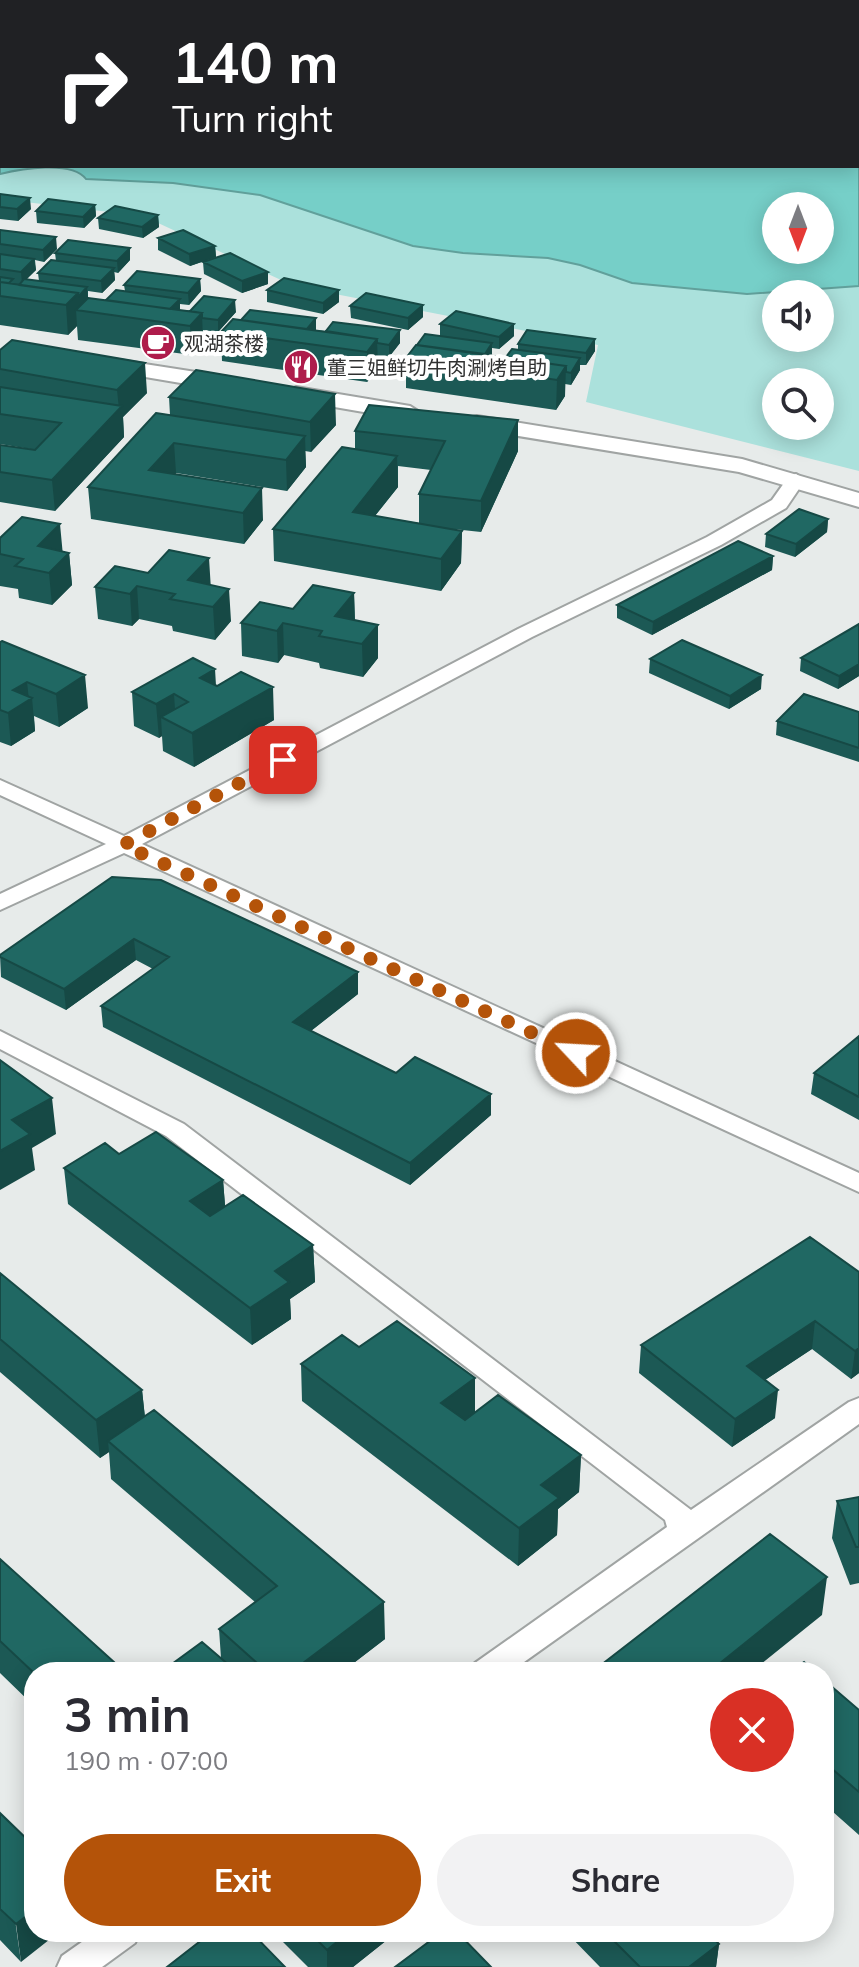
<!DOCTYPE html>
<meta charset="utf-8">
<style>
:root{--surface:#fff;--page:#f2f2f3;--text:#2b2b33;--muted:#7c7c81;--accent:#b45309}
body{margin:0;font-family:Mulish,"Noto Sans SC",sans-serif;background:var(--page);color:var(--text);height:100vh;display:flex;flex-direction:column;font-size:30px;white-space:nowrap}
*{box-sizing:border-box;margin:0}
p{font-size:26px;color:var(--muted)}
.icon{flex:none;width:44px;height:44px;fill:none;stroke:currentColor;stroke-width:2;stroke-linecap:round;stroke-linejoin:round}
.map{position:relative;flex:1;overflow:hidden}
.sheet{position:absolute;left:24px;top:1662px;width:810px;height:280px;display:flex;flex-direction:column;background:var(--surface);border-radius:32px;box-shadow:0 4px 20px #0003}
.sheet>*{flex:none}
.top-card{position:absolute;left:0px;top:0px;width:860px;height:168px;box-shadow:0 4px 20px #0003;background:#202124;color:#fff;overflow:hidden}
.needle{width:52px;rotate:180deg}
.tools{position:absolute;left:762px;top:192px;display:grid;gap:16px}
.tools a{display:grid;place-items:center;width:72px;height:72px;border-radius:50%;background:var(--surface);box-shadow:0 4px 20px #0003;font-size:40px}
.pin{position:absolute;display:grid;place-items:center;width:68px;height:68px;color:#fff;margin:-34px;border-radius:16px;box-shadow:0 4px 12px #0006}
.me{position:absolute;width:88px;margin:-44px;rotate:295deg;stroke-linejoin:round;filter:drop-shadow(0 0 6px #0008)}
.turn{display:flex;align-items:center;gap:28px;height:168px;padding:0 40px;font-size:36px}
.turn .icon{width:104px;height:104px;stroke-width:2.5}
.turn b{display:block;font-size:56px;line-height:68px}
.round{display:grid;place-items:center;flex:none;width:84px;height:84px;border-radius:42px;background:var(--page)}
.summary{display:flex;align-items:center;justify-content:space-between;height:136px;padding:0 40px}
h1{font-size:48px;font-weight:700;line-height:60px}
.action{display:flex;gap:16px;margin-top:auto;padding:16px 40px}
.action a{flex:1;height:92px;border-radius:48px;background:var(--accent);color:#fff;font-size:32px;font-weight:700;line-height:92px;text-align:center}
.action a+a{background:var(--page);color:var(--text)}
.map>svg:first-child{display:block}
.green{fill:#abe1dc;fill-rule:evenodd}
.water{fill:#76cfc8;stroke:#61a09b;stroke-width:2;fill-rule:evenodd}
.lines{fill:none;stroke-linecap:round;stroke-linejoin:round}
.canal{fill:#76cfc8;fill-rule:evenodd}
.minor-casing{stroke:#a0a4a3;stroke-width:4}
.tertiary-casing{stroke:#a0a4a3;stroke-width:4}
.minor{fill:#fff;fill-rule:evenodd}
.tertiary{fill:#fff;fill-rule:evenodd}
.wall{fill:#1c5955;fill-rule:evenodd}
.shaded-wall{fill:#164945}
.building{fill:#206863;stroke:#164945;stroke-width:2}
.route{stroke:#b45309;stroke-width:14;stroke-dasharray:0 25.2}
.labels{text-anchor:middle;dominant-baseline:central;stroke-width:8;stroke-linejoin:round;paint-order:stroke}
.far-poi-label{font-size:20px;fill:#303131;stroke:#fff;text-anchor:start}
</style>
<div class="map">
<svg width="859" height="1967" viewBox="0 0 859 1967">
<rect width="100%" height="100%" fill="#e7ebea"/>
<path class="green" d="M0,0l166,2h-164v164h856l1,-131v436l-273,-69 12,-57 -304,-59 -151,-70 -143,-17zM776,206h44v44h-44zM776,294h44v44h-44zM776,382h44v44h-44z"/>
<path class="water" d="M0,25l2,141h856l1,-39v159l-112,8 -115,-11 -52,-18 -32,-7 -85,-5 -50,-7 -153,-51 -87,-12 -87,-4c-14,-19 -66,-10 -86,-5zM776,206h44v44h-44z"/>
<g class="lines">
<path class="canal" d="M194,0h24l1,2h-24z
M858,21h1v11h-1z"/>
<g class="minor-casing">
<path id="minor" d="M796,474l9,6 -19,28 -65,37 -189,92 -390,207 717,329v19l-735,-339 -124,57v-16l106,-50 -106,-49v-15l124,56 394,-207 189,-92 65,-37 17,-24z
M0,1031l184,93 507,386 158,-108 10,-4v26l-349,248h-40l5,-9 192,-136 -2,-7 -499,-384 -166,-87z
M96,1932h44l-5,11 -33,24h-45l5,-11z"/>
</g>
<g class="tertiary-casing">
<path id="tertiary" d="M106,358l122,19 11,7 -11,7 -130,-22 -3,-5z
M296,387l114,19 11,7 -11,7 -122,-21 -3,-5z
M477,416l265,43 117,34v14l-120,-35 -270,-44 -3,-5 3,-5z"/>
</g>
<use href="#minor" class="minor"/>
<use href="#tertiary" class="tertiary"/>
</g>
<path class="wall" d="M0,194l31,15 -13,12 -18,-2z
M95,205l1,11 -12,12 -47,-5 -1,-12z
M158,215l1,12 -16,11 -44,-9 -1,-11z
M0,230l57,19 -13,13 -9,-2 1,10 -10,9 13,2 -1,-8 18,-12 -1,-8 75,-5v12l-12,13 -4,-1 1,8 -13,13 -14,-2v7l18,2 19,-9 -1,-6 76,-6 1,12 -12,14 -9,-1v6l56,2 -18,20 -15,-2v12l-11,13 -114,-15 -1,-14 -9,9 -68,-10z
M158,238l57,8 1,11 -26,9 -32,-16z
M203,262l65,10v12l-26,9 -38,-19z
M267,290h72v12l-16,12 -56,-12z
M350,306l73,11 -15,13 -57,-12z
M440,324l74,12 -15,13 -7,-1v7l14,2 12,-7v-6l77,7 -9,14h-6v5l-9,15 -6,-1v12l-9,14 -150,-22v-30l11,-13 23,-9z
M316,330l10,1 74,-1v13l-11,14 -12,-1 1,12 -11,14 -145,-21 -1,-29z
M0,350l147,43 -24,24 1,20 -69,74 -55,-9v-57l35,5h1l-36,-6z
M169,397l167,28 -25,27 -6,-1 1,16 -19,24 -111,-18 -1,2 88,45 -19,24 -153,-25 -3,-32 82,-72z
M518,420v31l-37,81 -28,-3 9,2 -1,32 -20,28 -167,-30 -1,-32 82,-80v-18zM398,466l33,4 -12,24v29l-44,-7 23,-29z
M828,519l-1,13 -32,25 -30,-10 1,-13z
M0,538l69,15 3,32 -20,20 -33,-7 -1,-9 -18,-3z
M773,556l-1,14 -120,65 -35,-17v-13z
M210,585l21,36 -16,19 -42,-9 -1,-5 -33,-7 -7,7 -34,-7 -3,-32z
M354,593l1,28 23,37 -15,19 -43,-9 -1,-5 -35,-8 -6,8 -36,-7 -1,-33z
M859,624v52l-21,13 -38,-18 1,-13z
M0,642l88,66 -29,19 -25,-11 1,15 -24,15 -11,-4z
M650,659l111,30 -32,20 -80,-36z
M216,685l58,35 -80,47 -31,-16 -1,-15 -3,2 -25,-12 -2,-34z
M859,712v50l-83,-27 1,-14z
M112,877l246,117 -47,37 85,42 95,42 -81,70 -307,-158 -2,-21 52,-37 -17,-9 -70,50 -65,-33 -1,-22z
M859,1036v84l-48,-26 3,-21z
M119,1154l104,26 2,26 88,39 2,37 -25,17 1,20 -39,26 -184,-141 -4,-36z
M859,1272v101l-8,6 -39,-30 -47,31 10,38 -43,29 -93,-74 2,-28z
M0,1273l142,117 3,27 240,222 -43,33h-181l60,-14 -2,-29 36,-27 -144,-123 -2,-27 -9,6 -100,-86z
M359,1347l116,31v34l106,43 -2,37 -21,17 -1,26 -39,31 -216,-165 -1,-37z
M859,1497v86l-9,2 -18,-47 5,-37z
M0,1559l34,113v34l-34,-33z
M824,1680l35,30v125l-35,-31z
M0,1813l21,149 -21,-22z
M273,1932h124l-44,35h-45z
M566,1932h141l12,12 -3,23h-116z"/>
<path class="shaded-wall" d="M30,198l1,11 -13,12 -1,-12z
M95,205l1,11 -12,12 -1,-11z
M158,215l1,12 -16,11 -1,-11z
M56,237l1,12 -13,13 -1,-12z
M215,246l1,11 -26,9 -1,-12z
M130,248v12l-12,13 -1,-12z
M34,259l2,11 -14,14 -1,-12z
M114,268l1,12 -13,13 -1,-12z
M268,272v12l-26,9v-12z
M200,279l1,12 -12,14 -1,-12z
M87,287l1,12 -12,11 1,16 -9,9 -2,-30 12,-12z
M339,290v12l-16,12v-11z
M180,299v11l-12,14 -1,-12z
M235,300l1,12 -18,20v-12z
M423,305v12l-15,13v-12z
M202,313l1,29 -11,13 -2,-29z
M316,318v12l-11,15 -1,-13z
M514,324v12l-15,13v-12z
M400,330v13l-11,14v-12z
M377,339l1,29 -11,14v-30z
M595,339v12l-9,14v-12z
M492,343v12l-9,15v-12z
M580,358v12l-9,15v-12z
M145,363l2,30 -24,24 1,20 -69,74 -3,-31 67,-71 -2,-19z
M566,366l-1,30 -9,14 1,-30z
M335,394l1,31 -25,27 -1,-30z
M518,420v31l-37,81v-31z
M305,436l1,31 -19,24 -1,-31z
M174,443l2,30 -22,25 -5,-28z
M397,456l1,31 -45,56v-31z
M262,488l1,32 -19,24 -1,-31z
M828,519l-1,13 -32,25 1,-13z
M60,524l3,32 -25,-10z
M462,531l-1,32 -20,28v-32z
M69,553l3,32 -20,20 -3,-32z
M773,556l-1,14 -120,65 1,-13z
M209,558l2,32 -23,-10z
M137,586l2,33 -7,7 -2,-32z
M229,589l2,32 -16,19 -2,-33z
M354,593l1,33 -20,-10z
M283,623l1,32 -6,8 -1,-32z
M378,625v33l-15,19 -1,-33z
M859,664v12l-21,13 1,-13z
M215,669l2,33 -17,-24z
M85,675l3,33 -29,19 -3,-33z
M762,675l-1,14 -32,20 1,-13z
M27,682l2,18 3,-2 3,33 -24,15 -3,-33 5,-23z
M273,687l1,33 -80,47 -2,-34z
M174,694l2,31 -15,-8 1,19 -3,2 -3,-34z
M134,939l2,21 -70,50 -2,-21z
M358,972v22l-64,50 -1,-22z
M491,1094v21l-81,70v-22z
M52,1098l4,36 -24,14 3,22 -35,20v-39l12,-31z
M223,1180l3,37 -33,21 -3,-37z
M313,1245l2,37 -25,17 1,20 -39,26 -2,-37 25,-37z
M815,1321l-3,28 -68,45 3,-28z
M859,1348v25l-8,6 4,-28z
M475,1378v37l-34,25v-37z
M142,1390l4,38 -38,13 1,11 -9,6 -4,-38z
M778,1390l-3,28 -43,29 3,-28z
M581,1455l-2,37 -21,17 -1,26 -39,31 1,-38 22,-43z
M827,1577l-5,38 -71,57h-42z
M384,1602l1,37 -43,33h-51z
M34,1910v22h25l-38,30 -5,-38z
M349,1932h48l-44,35h-26v-17z
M719,1944l-3,23h-27z"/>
<path class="building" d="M0,194l30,4 -13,11 -17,-2z
M48,199l47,6 -12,12 -47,-6z
M115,206l43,9 -16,12 -44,-9z
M0,230l56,7 -13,13 -43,-6z
M183,230l32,16 -26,8 -31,-16z
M68,240l62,8 -13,13 -62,-8z
M230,253l38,19 -26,9 -39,-19z
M0,254l34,5 -13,13 -21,-3z
M51,260l63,8 -13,13 -63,-8z
M137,271l63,8 -12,14 -64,-8z
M0,277l13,2 -4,4 -9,-1z
M284,278l55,12 -16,13 -56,-13z
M24,279l63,8 -8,9 -1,-3 -59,-8z
M0,282l78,11 -12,12 -66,-9z
M116,290l64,9 -10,10 -64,-9z
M366,293l57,12 -15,13 -58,-12z
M204,296l31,4 -17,20 -16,-2v-5l-12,-2z
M88,298l114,15 -12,13 -114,-16z
M250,310l66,8 -9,11 -66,-9z
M456,311l58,13 -15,13 -59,-13z
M233,319l144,20 -10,13 -146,-20z
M333,322l67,8 -11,15 -12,-2v-4l-51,-8z
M527,330l68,9 -9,14 -68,-9z
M425,334l67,9 -7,11 -68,-9z
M12,340l133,23 -28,27 -117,-21v-19z
M416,345l150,21 -9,14 -151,-22z
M512,349l68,9 -9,15 -5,-1v-6l-60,-9z
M196,370l139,24 -25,28 -141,-25z
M0,387l122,19 -70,74 -52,-8v-27l35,5 26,-27 -61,-9z
M369,405l149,15 -37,81 -62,-7 26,-53 -90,-10z
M156,413l149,23 -19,24 -112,-17 -25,27 113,18 -19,25 -155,-26z
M342,447l55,9 -44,56 109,19 -21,28 -168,-30z
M799,509l29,10 -32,25 -30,-10z
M22,517l38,7 -22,22 31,7 -20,20 -34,-7 8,-7 -23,-5v-16z
M738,541l35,15 -120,66 -36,-17z
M169,550l40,8 -21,22 41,9 -16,18 -43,-8 5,-5 -38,-8 -7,8 -35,-7 20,-21 33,7z
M313,585l41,8 -19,23 43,9 -16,19 -43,-8 3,-5 -39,-8 -6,8 -36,-8 19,-21 33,7z
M859,624v40l-20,12 -38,-18z
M682,640l80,35 -32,21 -80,-37z
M2,641l83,34 -29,19 -29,-12 -14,8 19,8 -24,15 -8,-3v-68z
M193,658l22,11 -15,9 17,8 24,-14 32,15 -81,46 -31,-16 27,-15 -14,-8 -18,10 -24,-12z
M804,694l55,18v36l-82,-27z
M112,877l49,3 197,92 -65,50 103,51 19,-16 76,37 -81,69 -309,-157 68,-49 -35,-18 -70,50 -64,-32v-2z
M859,1036v61l-45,-24z
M0,1060l52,38 -40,22 18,14 -30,17z
M156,1132l67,48 -33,21 20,15 33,-21 70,50 -38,26 14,11 -39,26 -186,-140 41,-25 14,11z
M810,1237l49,35v76l-4,3 -40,-30 -68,45 31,24 -43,29 -94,-74z
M0,1273l142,117 -46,30 -96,-81z
M397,1321l78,57 -34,25 24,17 33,-25 83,60 -40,30 18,13 -40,30 -218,-164 41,-29 17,12z
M154,1410l230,192 -93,70h-24l-48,-43 58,-43 -169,-145z
M859,1497v50h-3l-19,-46z
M770,1534l57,43 -118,95h-117z
M0,1559l125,113 -91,1 -34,-32z
M202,1642l35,30h-76z
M804,1662l11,10h-25z
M824,1680l35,30v82l-35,-30z
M0,1813l34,33v64l-18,14 -16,-15z
M212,1932h39l34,35h-118z
M309,1932h40l-22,18z
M442,1932h15l34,35h-96z
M605,1932h102l12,12 -30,23h-49z"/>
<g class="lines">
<path class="route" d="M283,760l-160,85 453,208"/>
</g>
<defs>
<g id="cafe-disc" transform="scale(1.8)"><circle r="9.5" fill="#ae1c4b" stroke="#fff"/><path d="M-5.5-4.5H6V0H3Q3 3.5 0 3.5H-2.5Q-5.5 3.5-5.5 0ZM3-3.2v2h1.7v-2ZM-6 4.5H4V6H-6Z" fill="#fff"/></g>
<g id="restaurant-disc" transform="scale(1.8)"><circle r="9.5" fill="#ae1c4b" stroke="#fff"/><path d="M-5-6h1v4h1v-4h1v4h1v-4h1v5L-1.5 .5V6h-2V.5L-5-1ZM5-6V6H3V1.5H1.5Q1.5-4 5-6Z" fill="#fff"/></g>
</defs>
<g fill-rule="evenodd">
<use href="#cafe-disc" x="158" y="343"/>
<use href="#restaurant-disc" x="301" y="367"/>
</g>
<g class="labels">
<g class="far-poi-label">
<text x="184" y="343">观湖茶楼</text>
<text x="327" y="367">董三姐鲜切牛肉涮烤自助</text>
</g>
</g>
</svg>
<div class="tools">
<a><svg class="needle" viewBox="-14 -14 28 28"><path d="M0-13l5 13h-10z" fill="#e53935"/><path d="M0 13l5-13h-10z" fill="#7c7c81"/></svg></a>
<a><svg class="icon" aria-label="sound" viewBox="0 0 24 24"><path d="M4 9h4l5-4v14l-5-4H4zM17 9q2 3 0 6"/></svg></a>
<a><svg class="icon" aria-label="search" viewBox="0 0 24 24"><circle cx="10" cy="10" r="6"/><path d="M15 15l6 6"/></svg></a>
</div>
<div class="pin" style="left:283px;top:760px;background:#d93025"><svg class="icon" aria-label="arrive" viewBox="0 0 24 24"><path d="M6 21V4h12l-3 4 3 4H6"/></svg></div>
<svg class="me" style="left:576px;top:1053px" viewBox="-20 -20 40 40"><circle r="17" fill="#b45309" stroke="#fff" stroke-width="3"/><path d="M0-11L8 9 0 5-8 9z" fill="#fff"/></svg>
<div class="top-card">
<div class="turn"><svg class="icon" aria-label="right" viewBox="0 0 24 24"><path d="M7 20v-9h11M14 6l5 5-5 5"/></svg><div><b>140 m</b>Turn right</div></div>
</div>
<section class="sheet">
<div class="summary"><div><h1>3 min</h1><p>190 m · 07:00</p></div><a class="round" style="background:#d93025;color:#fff"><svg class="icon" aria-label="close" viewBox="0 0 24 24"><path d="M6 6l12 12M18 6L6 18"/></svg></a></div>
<div class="action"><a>Exit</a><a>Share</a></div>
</section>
</div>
